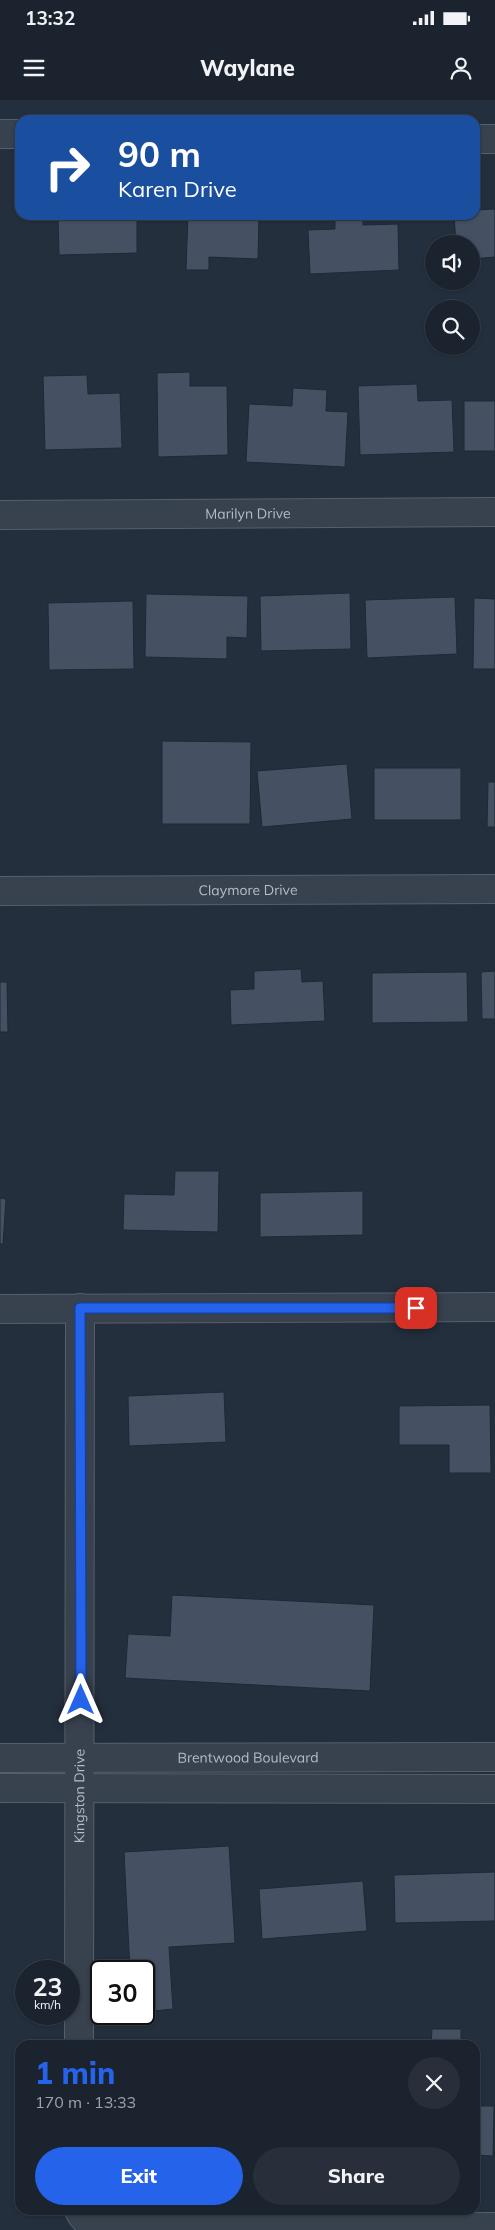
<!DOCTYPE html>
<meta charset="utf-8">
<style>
:root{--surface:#1b232e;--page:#282f3a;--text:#f1f3f6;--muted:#a0a4aa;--line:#39404a;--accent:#2563eb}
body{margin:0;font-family:Mulish,sans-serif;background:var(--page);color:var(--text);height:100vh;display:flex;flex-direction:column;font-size:19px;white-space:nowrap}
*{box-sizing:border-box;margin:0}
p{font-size:16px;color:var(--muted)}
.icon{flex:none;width:28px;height:28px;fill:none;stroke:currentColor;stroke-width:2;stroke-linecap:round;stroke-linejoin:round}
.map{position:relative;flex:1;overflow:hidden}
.drawer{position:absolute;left:15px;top:1940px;width:465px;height:175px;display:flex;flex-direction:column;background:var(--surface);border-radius:15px;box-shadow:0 1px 4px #0004,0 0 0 1px var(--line)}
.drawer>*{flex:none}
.banner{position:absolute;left:15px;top:15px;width:465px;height:105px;border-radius:15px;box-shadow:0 1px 4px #0004,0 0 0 1px var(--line);background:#1a4fa0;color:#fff;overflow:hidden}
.controls{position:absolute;left:425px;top:135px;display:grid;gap:10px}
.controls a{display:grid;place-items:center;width:55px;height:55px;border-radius:50%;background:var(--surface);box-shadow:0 1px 4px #0004,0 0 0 1px var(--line);font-size:25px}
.speed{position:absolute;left:15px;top:1860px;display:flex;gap:10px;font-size:25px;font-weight:700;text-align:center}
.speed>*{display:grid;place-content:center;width:65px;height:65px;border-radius:50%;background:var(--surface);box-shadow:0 1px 4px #0004,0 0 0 1px var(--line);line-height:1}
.speed small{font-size:12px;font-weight:400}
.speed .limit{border:2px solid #111;border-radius:8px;background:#fff;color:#111}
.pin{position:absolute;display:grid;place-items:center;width:42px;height:42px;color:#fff;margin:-21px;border-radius:10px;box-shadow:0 2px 8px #0006}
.me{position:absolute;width:55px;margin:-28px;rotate:0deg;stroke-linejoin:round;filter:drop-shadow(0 0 4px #0008)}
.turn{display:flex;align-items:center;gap:18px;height:105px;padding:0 20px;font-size:22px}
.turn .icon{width:65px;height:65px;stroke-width:2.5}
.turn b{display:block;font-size:35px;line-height:42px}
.round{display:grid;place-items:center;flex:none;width:52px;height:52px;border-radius:26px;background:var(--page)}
.overview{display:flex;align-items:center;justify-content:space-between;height:85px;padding:0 20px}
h1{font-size:30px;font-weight:800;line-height:38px;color:var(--accent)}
.cta{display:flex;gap:10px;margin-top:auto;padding:10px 20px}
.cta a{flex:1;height:58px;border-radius:30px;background:var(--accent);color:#fff;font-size:20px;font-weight:800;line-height:58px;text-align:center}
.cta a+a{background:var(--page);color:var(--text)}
.status{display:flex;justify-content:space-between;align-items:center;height:35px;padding:0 25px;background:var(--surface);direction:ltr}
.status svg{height:14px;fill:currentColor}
header{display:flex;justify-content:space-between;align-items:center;height:65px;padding:0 20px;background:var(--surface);font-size:22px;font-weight:800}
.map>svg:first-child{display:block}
.building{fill:#455162;stroke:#1f2835}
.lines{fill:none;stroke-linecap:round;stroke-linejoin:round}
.minor-casing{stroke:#565f6c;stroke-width:30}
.minor{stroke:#38414e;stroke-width:28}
.route-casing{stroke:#184099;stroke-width:12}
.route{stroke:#2563eb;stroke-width:9}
.labels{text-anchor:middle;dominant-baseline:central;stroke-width:5;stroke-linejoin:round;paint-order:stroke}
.street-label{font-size:14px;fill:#b4bcc9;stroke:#1d2633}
</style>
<div class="status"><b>13:32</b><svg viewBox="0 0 49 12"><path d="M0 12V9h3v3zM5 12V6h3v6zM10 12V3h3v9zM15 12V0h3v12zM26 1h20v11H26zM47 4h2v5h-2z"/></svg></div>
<header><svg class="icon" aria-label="menu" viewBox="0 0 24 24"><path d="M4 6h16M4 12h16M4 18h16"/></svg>Waylane<svg class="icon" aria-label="person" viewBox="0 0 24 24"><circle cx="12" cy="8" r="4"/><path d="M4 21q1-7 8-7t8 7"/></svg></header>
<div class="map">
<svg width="495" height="2130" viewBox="0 0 495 2130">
<rect width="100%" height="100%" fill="#242f3e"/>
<path class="building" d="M495,109v48l-24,2v-15h-15l-2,-29h21v-5z
M58,115h79v38l-78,2z
M188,115h71l-1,44 -49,-2v13h-23z
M335,115h28v10l35,-1 1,46 -89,4 -2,-44 27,-1z
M190,272v14h37l1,69 -70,2 -1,-84z
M87,275l1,19 32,-1 2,55 -77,2 -2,-74z
M417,284l1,17 34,-1 2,52 -94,3 -2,-69z
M293,288l34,2 -1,21 22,1 -3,55 -99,-5 3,-58 43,2z
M464,301h31v50h-31z
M350,493l1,56 -90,2 -1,-55z
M146,494l102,2 -1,42 -20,-1v22l-82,-2z
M455,497l2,57 -90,4 -2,-58z
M474,498l21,1v70h-22z
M133,501l1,68 -85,1 -1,-67z
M162,641l89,1 -1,82h-88z
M347,664l5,55 -90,8 -5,-56z
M374,668h87v52h-87z
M488,682h7v45h-8z
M301,869l1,13 21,-1 2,40 -94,4 -1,-35 24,-1v-18z
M495,871v48h-13l-1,-47z
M467,872l1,50 -96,1v-50z
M0,882h7l1,50h-8z
M175,1071h44l-1,61 -95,-2 1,-36 50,1z
M363,1091v44l-103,2v-44z
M0,1098l6,1 -3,45h-3z
M224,1292l2,50 -97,4 -1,-50z
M490,1305l1,68h-42v-28h-50v-39z
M172,1495l202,10 -4,86 -245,-13 3,-44 42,2z
M229,1746l6,97 -66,4 4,62 -29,3v-41h-14l-6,-119z
M495,1772v49l-100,2 -1,-48z
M363,1781l4,50 -105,8 -3,-50z
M432,1929h29v16h-30z
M475,2006h19l-1,50 -18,-1z"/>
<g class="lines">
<g class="minor-casing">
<g id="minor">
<path d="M0,34h20"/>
<path d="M475,39h20"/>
<path id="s1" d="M0,415l495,-3"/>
<path id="s2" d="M0,791l495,-2"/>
<path d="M0,1209l495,-2"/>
<path id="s3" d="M0,1658l495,-1"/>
<path d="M0,1688l495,1"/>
<path id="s4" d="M79,1945l1,-737"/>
<path d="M79,2110c6,16 24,16 39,18l377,-1"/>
</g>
</g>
<use href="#minor" class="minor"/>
</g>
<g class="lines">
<g class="route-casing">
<path id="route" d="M81,1600l-1,-392h336"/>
</g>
<use href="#route" class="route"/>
</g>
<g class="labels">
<g class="street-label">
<text stroke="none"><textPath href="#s1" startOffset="248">Marilyn Drive</textPath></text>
<text stroke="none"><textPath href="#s2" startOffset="248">Claymore Drive</textPath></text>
<text stroke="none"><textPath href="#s3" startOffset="248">Brentwood Boulevard</textPath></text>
<text stroke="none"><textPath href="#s4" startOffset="249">Kingston Drive</textPath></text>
</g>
</g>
</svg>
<div class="controls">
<a><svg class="icon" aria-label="sound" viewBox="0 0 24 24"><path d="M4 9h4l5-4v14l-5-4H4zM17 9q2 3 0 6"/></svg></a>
<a><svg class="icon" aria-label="search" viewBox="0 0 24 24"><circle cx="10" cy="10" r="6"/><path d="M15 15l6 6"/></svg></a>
</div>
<div class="speed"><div>23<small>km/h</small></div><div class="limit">30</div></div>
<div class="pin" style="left:416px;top:1208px;background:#d93025"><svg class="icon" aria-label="arrive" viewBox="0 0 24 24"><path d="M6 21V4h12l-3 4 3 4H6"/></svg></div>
<svg class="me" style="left:81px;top:1600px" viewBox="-20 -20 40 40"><path d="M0-17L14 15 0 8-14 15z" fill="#2563eb" stroke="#fff" stroke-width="4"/></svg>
<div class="banner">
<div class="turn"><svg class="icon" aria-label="right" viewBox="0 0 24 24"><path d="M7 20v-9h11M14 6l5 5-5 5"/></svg><div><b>90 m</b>Karen Drive</div></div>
</div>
<section class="drawer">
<div class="overview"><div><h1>1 min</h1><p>170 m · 13:33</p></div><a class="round"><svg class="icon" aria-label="close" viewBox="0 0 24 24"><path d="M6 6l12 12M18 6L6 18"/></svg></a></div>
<div class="cta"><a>Exit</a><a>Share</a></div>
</section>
</div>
